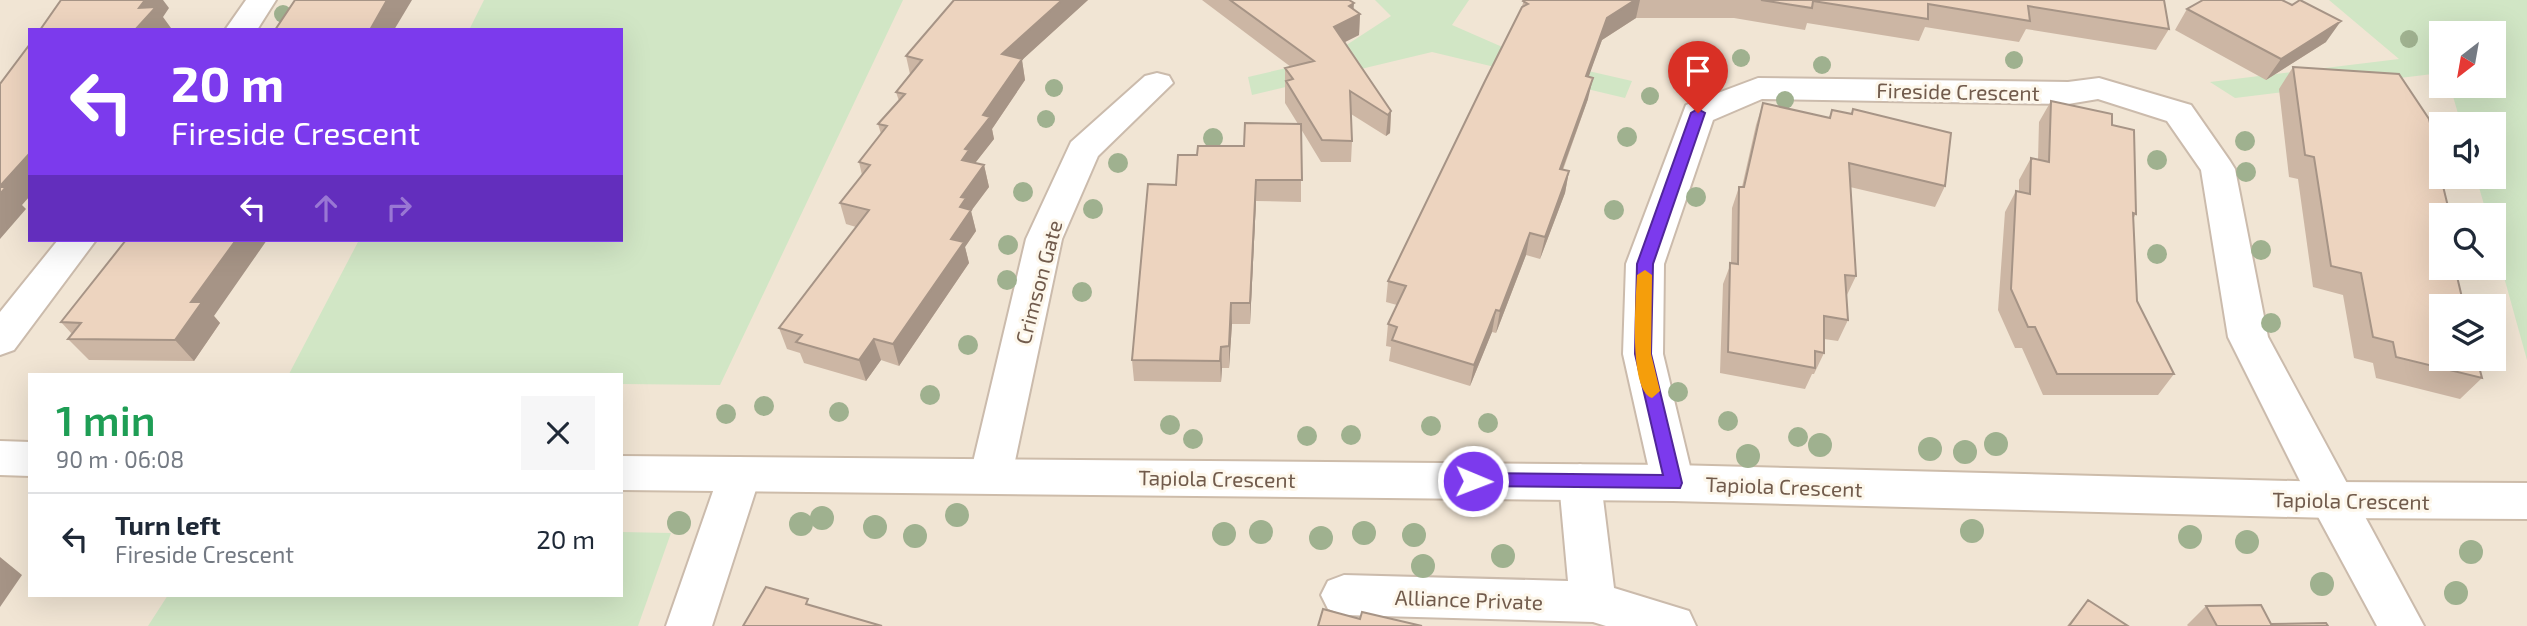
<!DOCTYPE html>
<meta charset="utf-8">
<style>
:root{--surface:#fff;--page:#f6f6f7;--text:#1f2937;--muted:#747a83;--line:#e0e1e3}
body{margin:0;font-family:"Exo 2",sans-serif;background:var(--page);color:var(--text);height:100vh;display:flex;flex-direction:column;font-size:26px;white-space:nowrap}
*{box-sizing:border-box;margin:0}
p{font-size:23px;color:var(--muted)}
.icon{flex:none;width:38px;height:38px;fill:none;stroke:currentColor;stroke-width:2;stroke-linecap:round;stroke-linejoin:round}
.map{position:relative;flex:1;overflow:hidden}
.panel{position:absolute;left:28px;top:373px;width:595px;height:224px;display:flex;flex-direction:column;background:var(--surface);border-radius:0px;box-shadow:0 7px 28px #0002}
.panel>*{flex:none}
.banner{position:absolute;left:28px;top:28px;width:595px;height:214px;border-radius:0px;box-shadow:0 7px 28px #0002;background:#7c3aed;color:#fff;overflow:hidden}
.needle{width:46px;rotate:211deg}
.buttons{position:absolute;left:2429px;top:21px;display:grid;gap:14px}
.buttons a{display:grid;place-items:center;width:77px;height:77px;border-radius:0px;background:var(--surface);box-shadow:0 7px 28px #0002;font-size:35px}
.pin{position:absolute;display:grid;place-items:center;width:60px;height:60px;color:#fff;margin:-72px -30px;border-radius:50% 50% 50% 0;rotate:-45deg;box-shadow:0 0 7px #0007}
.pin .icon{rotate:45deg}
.me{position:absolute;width:77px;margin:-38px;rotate:91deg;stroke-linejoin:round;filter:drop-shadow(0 0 5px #0008)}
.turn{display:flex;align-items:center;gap:24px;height:147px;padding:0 28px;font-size:32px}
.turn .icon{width:91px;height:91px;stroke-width:2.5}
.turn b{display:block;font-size:49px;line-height:60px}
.lanes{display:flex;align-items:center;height:66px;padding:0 28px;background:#0003;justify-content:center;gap:35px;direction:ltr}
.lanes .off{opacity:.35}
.round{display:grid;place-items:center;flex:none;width:74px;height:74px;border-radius:0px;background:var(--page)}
.headline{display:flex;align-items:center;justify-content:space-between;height:119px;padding:0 28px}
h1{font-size:42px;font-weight:600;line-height:52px;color:#1e9e55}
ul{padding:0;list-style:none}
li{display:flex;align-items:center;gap:21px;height:91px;padding:0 28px;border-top:2px solid var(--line)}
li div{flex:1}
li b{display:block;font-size:26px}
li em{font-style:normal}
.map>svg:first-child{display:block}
.residential{fill:#f1e5d4;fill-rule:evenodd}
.green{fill:#d1e6c5}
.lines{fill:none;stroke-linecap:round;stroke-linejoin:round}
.street-casing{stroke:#cbbbac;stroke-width:4}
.secondary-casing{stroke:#cdbcaa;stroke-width:4}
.street{fill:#fff;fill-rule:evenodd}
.secondary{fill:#fff;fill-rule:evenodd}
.tree{fill:#9fb18f}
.wall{fill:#ccb6a4}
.shaded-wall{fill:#a69486}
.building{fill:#edd4bf;stroke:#a69486;stroke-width:2}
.route{fill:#7c3aed;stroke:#51269a;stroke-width:2}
.slow{fill:#f59e0b}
.labels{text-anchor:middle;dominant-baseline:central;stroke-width:6;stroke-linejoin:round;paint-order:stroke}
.street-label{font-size:21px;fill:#715b4c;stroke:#fdf7eb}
</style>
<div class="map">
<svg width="2527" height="626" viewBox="0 0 2527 626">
<rect width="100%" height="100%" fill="#faf3e5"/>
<path class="residential" d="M0,0h2527v626h-2527zM30,30h591v210h-591zM2441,33h53v53h-53zM2441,124h53v53h-53zM2441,215h53v53h-53zM2441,306h53v53h-53zM30,374h591v221h-591z"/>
<path class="green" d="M484,0h419l-183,385 -99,-1v-10h-332l70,-134h262v-210h-152z
M1375,0h94l-17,25 71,31 109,25 -7,17 -193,-46 -180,43 -4,-18 77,-18 66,-43z
M2329,0h198v360l-33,-119v-26h-7l-11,-38h18v-53h-33l-11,-38h44v-53h-53v40l-206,25 -25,-16 189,-23z
M621,532l50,1 -33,93h-490l20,-31h453z"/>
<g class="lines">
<g class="street-casing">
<path id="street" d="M246,0h30l-19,30h-32z
M1157,73l12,3 4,7 -75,73 -36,83 -50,236 -6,12 -15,5 -15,-5 -6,-12 56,-236 45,-97 74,-66z
M1758,78l310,4 31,-4 92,27 39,56 5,8 33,168 156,289h-47l-61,-113 -88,-176 -27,-167 -34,-49 -69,-22 -30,5 -306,-5 -49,21 -49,144 -1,90 31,129 -6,12 -15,6 -15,-6 -6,-12 -29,-129 3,-90 60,-159z
M58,240h38l-82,110 -14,5v-43z
M740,457l15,5 6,12 -49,152h-46l53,-152 6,-12z
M1580,464l15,6 6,12 13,106 75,23 7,15h-90l-13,-4 -249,-7 -16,-6 -7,-14 7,-14 16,-6 224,6 -9,-99 6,-12z"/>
</g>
<g class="secondary-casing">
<path id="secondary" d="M0,441l30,1v34l-30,-1z
M621,456l1052,9 658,17 196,1v36l-196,-1 -658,-17 -1052,-11z"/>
</g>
<use href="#street" class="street"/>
<use href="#secondary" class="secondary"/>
</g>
<g class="tree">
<circle cx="283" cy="14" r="9"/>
<circle cx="2409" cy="39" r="9"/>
<circle cx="1741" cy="58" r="9"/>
<circle cx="2014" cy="60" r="9"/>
<circle cx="1822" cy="65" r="9"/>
<circle cx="1054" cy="88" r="9"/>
<circle cx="1650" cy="96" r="9"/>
<circle cx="1785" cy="100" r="9"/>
<circle cx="1046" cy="119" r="9"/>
<circle cx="1627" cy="137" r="10"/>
<circle cx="1213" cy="138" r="10"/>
<circle cx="2245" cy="141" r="10"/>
<circle cx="2157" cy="160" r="10"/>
<circle cx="1118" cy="163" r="10"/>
<circle cx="2246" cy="172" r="10"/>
<circle cx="1023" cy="192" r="10"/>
<circle cx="1696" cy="197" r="10"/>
<circle cx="1093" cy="209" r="10"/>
<circle cx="1614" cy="210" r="10"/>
<circle cx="1008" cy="245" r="10"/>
<circle cx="2261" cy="250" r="10"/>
<circle cx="2157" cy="254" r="10"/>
<circle cx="1007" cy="280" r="10"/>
<circle cx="1082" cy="292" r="10"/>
<circle cx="2271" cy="323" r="10"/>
<circle cx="968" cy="345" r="10"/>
<circle cx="1678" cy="392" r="10"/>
<circle cx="930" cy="395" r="10"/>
<circle cx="764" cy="406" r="10"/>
<circle cx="839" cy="412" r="10"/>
<circle cx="726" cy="414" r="10"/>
<circle cx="1728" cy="421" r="10"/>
<circle cx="1488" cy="423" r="10"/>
<circle cx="1170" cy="425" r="10"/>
<circle cx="1431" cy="426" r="10"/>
<circle cx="1351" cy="435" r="10"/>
<circle cx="1307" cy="436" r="10"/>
<circle cx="1798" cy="437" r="10"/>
<circle cx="1193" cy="439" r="10"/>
<circle cx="1996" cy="444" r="12"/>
<circle cx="1820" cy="445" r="12"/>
<circle cx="1930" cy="449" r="12"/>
<circle cx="1965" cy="452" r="12"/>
<circle cx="1748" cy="456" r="12"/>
<circle cx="957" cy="515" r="12"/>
<circle cx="822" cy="518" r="12"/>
<circle cx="679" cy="523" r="12"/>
<circle cx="801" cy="524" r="12"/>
<circle cx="875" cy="527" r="12"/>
<circle cx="1972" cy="531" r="12"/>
<circle cx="1261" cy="532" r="12"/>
<circle cx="1364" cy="533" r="12"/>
<circle cx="1224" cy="534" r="12"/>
<circle cx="1414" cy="535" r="12"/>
<circle cx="915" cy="536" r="12"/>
<circle cx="2190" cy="537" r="12"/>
<circle cx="1321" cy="538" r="12"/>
<circle cx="2247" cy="542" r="12"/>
<circle cx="2471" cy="552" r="12"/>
<circle cx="1503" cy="556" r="12"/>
<circle cx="1423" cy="566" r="12"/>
<circle cx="2322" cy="584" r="12"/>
<circle cx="2456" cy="593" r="12"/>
</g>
<path class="wall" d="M954,0h134l-66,60 3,20 -33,49 2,10 -19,24 9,2 5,22 -18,24 5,20 -11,16 4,16 -70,103 -18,-6 -15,21 -62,-18 -4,-10 -13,-4 -8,-21 77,-101 -10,-3 -6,-21 22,-28 -3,-13 22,-28 -3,-10 21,-23 -3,-9 14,-18 -4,-18z
M1202,0h147l5,10 6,4 -1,21 -14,7 46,69 -1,22 -4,3 -35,-22 1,27 -1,21h-30l-20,-33v73l-45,-1 -6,123h-18l-3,44h-7l-1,14 -87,-1 -2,-21 44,-175 21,-30 47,-9 54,-22 -13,-21v-35l6,-1z
M1524,0h640l5,29 -13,21 -130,-21 -7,13 -94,-15 -6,14 -112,-18 -2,7 -71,-12h-98l-34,22 -14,37v22l-25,71 6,1 -4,22 -25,66 -14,-4 -30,78 -4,-1 -22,54 -81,-25 2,-14 -5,-1 2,-22 9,-19 -11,-3 2,-21 133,-272z
M2187,9l139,33 -60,38 -91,-50z
M2293,67l153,119 -2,2 -3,27 41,163 -22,21 -84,-21 -3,-15 -19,-5 -11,-63 -30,-8 -15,-108 -9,-2 -10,-88z
M2051,101l61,24 24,89 -3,5 4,82 37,73 -16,21h-115l-21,-47h-7l-17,-38 7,-98 11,-21h3v-11l12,-22 7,2 1,-38z
M1763,103l66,15 3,-8 19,4 2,-5 92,77 -10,21 -85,-20 6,89 -10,21 2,23 -10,21 -14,-2v14l-10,21h-2l-7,15 -85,-16 3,-89 8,-21 1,-55 7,-21h3l14,-62z
M214,316l6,7 -26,38 -105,-1 -21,-21 4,-5 -11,-12z
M2088,600l40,26h-61z
M2206,606l65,18 57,2h-140l-1,-1z"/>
<path class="shaded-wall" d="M145,0h18l6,8 -6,9 8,11 -1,2h-35l4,-22z
M387,0h25l-18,30h-24z
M1062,0h26l-66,60 3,20 -33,49 2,10 -22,28 -10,-7 3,-11 18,-34 19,-61z
M1635,0h5l-4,18 -34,22 -21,58 5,-22 21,-58z
M1354,3l-1,14 7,-3 -1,21 -26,13 1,-21 15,-21z
M2341,21l-15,21 -60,38 15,-21z
M1593,78l-5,21 -33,91 5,-21z
M1391,111l-1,22 -4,3 2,-21z
M30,153v43l-8,9 4,4 -26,30v-53z
M984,165l5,22 -18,24 5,20 -11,16 4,16 -70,103 -6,-22 58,-105 10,-42z
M1569,171l-4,22 -25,66 5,-22z
M1256,180v21l-6,123v-21z
M1530,233l-4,22 -30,78 4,-22z
M236,240h31l-53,76 6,7 -26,38 -19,-21 16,-38z
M1231,303l1,21 -3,44v-22z
M1496,310l-4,22 -22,54 4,-21z
M874,339l7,21 -15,21 -7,-21z
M1221,347l1,21 -1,14 -1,-21z
M0,557l22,18 -22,32z"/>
<path class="building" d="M61,0h84l-6,8 17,-1 -21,23h-95z
M295,0h92l-17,30h-95z
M954,0h108l-60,54 20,5 -39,56 7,2 -25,32 4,1 -7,10 22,5 -23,32 5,1 -6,9 11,3 -20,29 13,3 -71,102 -19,-5 -15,21 -63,-18 6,-7 -23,-7 90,-118 -29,-7 30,-38 -11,-3 28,-36 -9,-2 27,-30 -9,-2 26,-32 -16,-4z
M1230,0h119l5,3 -5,3 11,8 -26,13 57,84 -3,4 -38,-24 2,50 -30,-1 -36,-59 7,-2 -8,-11 29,-7z
M1524,0h111l-28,18 -21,58 7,2 -33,91 9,2 -24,66 -15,-4 -30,78 -4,-1 -22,55 -82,-25 5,-13 -9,-3 18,-38 -18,-5 97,-200 37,-74 6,-3 -5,-3z
M1761,0h403l5,29 -141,-23 2,15 -102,-17v15l-115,-18 -1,7z
M2203,0h79l10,5 8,-5 41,21 -60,38 -94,-50z
M30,44v109l-30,33v-102z
M2293,67l106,7 30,45 12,49v9h2l3,9h-3l7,29h-9v53h14l9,38h-23v53h36l5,19 -86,-21 -3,-15 -20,-5 -12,-64 -30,-7 -17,-109 -9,-2z
M2051,101l61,13v11l22,5 2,84 -3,-1 4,88 37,73h-117l-22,-47h-7l-17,-38 5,-98 14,3 1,-36 18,4z
M1763,103l67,15 2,-8 20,4 1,-5 98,24 -6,53 -96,-23 7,113 -11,-1 3,45 -24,-4v37l-9,-2v17l-87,-16 2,-89 8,1 1,-77h5z
M1245,123l56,1 1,56h-46l-6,123h-19l-2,43 -8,1 -1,14 -88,-1 16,-176 28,1 2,-30h19l1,-9h46z
M0,187h6l-6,7z
M126,240h110l-45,62h11l-27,38 -107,-1 13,-16 -20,-1z
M766,587l42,12 -2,5 76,22h-139z
M2088,600l40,26h-59z
M2261,605l10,19 55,-1 2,3h-111l-11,-20z
M1323,609l37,10 2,-7 60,14h-104z"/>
<path class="route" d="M1698,109l7,4 -52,151 -2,90 31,129 -2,5 -213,-2 -3,-5 9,-8 190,2 -28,-121 2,-90 54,-151z"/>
<path class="slow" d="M1645,270l7,5 -1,79 9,37 -8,7c-24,-8 -16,-100 -15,-123z"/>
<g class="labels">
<g class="street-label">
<text transform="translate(1958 91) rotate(1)">Fireside Crescent</text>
<text transform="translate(1038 282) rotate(-75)">Crimson Gate</text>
<text transform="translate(1217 478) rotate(1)">Tapiola Crescent</text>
<text transform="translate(1784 486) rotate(2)">Tapiola Crescent</text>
<text transform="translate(2351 500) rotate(1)">Tapiola Crescent</text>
<text transform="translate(1469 599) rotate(2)">Alliance Private</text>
</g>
</g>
</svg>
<div class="buttons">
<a><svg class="needle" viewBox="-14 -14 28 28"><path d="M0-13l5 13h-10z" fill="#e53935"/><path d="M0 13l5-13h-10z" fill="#747a83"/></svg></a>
<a><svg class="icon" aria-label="sound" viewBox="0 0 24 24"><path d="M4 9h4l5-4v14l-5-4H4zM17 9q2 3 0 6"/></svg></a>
<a><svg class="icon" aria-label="search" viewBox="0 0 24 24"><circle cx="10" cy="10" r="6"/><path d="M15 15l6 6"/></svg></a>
<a><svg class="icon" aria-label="layers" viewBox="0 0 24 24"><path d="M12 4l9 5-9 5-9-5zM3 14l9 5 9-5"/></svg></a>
</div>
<div class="pin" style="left:1698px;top:113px;background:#d93025"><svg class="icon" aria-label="arrive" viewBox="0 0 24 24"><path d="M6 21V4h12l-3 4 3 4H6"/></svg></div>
<svg class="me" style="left:1473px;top:481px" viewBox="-20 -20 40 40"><circle r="17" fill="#7c3aed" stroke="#fff" stroke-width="3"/><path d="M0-11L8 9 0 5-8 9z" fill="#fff"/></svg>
<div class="banner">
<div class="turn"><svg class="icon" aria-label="left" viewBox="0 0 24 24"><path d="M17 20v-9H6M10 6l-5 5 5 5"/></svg><div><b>20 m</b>Fireside Crescent</div></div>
<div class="lanes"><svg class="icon" aria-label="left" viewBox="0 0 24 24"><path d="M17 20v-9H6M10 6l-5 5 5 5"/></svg><svg class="icon off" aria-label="ahead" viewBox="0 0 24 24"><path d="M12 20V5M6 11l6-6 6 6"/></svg><svg class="icon off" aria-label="right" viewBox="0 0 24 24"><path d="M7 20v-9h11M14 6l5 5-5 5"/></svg></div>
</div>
<section class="panel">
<div class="headline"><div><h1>1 min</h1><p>90 m · 06:08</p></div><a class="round"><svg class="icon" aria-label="close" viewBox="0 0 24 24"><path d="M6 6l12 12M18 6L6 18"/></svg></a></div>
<ul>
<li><svg class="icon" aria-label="left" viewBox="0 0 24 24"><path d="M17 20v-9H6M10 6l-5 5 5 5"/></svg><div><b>Turn left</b><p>Fireside Crescent</p></div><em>20 m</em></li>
</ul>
</section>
</div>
